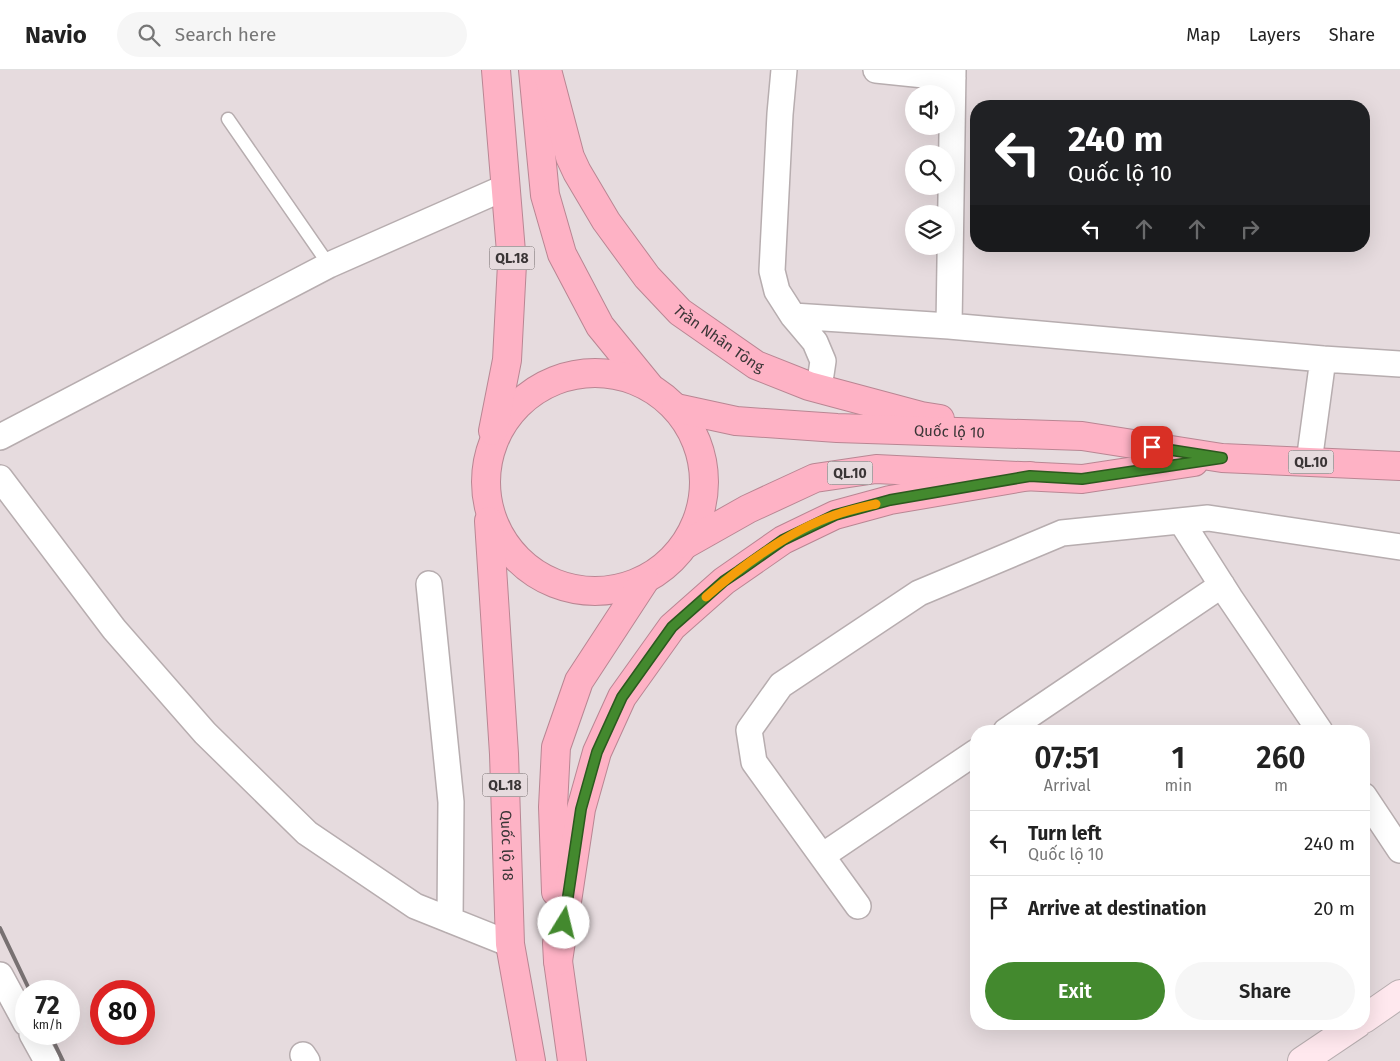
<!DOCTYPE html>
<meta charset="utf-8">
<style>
:root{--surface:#fff;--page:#f6f6f6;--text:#222;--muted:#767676;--line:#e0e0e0;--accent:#43892e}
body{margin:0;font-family:"Fira Sans",sans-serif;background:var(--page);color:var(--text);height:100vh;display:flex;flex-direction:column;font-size:19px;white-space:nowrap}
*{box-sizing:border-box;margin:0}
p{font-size:16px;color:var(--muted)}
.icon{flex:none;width:28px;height:28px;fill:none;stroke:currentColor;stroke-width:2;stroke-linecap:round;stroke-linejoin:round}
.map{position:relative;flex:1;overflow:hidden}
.sheet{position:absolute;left:970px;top:655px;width:400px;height:305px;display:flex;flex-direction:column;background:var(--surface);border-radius:20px;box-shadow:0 5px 20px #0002}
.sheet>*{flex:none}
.hud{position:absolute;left:970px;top:30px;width:400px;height:152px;border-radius:20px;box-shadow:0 5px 20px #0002;background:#202124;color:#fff;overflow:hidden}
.controls{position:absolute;left:905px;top:15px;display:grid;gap:10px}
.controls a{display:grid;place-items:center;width:50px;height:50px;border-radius:50%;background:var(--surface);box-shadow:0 5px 20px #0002;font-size:25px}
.speed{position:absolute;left:15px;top:910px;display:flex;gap:10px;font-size:25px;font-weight:700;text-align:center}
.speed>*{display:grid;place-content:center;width:65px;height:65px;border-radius:50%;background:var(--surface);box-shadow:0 5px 20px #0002;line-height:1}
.speed small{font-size:12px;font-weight:400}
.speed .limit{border:8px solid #d22;background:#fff;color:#111}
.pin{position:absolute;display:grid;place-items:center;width:42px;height:42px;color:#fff;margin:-21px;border-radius:10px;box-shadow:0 2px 8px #0006}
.me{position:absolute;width:55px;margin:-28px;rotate:9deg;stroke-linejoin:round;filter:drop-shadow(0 0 4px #0008)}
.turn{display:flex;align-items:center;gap:18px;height:105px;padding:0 15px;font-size:22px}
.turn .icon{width:65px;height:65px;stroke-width:2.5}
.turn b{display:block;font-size:35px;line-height:42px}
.lanes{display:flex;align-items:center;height:48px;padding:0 15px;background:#0003;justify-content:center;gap:25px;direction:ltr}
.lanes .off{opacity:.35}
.eta{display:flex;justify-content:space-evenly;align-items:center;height:85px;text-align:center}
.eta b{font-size:30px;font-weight:600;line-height:35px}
.primary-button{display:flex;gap:10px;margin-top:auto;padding:10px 15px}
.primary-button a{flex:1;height:58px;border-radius:30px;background:var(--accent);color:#fff;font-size:20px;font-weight:600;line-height:58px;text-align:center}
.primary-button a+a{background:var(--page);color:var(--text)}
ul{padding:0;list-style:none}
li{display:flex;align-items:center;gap:15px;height:65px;padding:0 15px;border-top:1px solid var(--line)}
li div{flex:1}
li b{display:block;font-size:19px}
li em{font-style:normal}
header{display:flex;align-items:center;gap:30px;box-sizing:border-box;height:70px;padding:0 25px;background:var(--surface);border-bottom:1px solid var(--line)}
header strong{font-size:24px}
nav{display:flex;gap:28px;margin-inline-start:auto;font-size:18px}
.search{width:350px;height:45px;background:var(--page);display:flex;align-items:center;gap:12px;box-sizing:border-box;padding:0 18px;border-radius:28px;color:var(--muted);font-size:19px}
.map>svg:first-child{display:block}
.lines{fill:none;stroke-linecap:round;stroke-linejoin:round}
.lane-casing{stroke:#b7adaf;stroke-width:15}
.street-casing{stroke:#b7adaf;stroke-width:28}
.secondary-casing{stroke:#b7adaf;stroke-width:30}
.highway-casing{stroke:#b98693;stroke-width:30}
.lane{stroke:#fff;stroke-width:12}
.street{stroke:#fff;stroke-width:25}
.secondary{stroke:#ffe8ee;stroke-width:28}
.highway{stroke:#feb2c5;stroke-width:28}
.rail{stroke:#787172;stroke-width:4}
.route-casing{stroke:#2c591e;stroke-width:12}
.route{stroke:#43892e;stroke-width:9}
.slow{stroke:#f59e0b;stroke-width:9}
.labels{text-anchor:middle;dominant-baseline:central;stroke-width:4;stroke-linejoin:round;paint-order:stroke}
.shield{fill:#e6dbde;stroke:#6e6768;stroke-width:1}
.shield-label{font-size:14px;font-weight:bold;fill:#3a3536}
.street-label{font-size:15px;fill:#3a3536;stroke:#e6dbde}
</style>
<header>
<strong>Navio</strong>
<div class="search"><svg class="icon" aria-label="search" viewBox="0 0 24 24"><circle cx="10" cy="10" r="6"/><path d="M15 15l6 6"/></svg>Search here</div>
<nav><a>Map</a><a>Layers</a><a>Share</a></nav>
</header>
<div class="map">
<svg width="1400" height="991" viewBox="0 0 1400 991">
<rect width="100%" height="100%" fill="#e6dbde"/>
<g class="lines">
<g class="lane-casing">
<path id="lane" d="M228,49l101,146"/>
</g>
<g class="street-casing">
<path id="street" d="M784,0l-4,44 -8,157 5,20 16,25 22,26 8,19 -4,27
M876,0l77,8
M793,246l156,10 374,33 77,5
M949,256l4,-256
M0,367l329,-172 177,-78
M1309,392l14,-103
M0,408l114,151 91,104 102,100 108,73 95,38
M1181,451l49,77 90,133
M429,514l22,218 -1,118
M1006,661l216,-146
M1364,726l36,54
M822,786l154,-104
M858,836l-104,-144 -5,-32 32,-45 138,-92 143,-60 146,-15 192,29
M0,905l26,48
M32,964l15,27
M303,985l4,6"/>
</g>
<g class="secondary-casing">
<path id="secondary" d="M1364,949l36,-25
M1302,991l55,-37"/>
</g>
<g class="highway-casing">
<g id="highway">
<path d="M533,0l12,125 17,59 38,72 49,60"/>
<path id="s1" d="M547,0l23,87 7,15 29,49 41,56 33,35 76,53 53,21 112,30 19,3"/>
<circle cx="595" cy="412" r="109"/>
<path id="s2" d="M676,338l60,13 101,7 245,8 140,22 178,8"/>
<path d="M493,361l14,-71 5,-96 -16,-194"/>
<path id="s3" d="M489,451l15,233 6,190 21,117"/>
<path d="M686,474l62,-35 67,-31 61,-9 206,10 112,-17"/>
<path d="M556,822l-3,-85 3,-60 23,-66 66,-101"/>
<path d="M557,873l1,18 14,100"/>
<path d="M558,891l23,-152 16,-57 25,-55 50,-70 52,-46 59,-41 52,-25 55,-15 140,-24"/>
</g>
</g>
<use href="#lane" class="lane"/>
<use href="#street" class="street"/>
<use href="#secondary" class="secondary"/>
<use href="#highway" class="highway"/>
<path class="rail" d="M0,858l30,63
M50,964l13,27"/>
</g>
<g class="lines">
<g class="route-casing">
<path id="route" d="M564,853l17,-114 16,-57 25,-55 50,-70 52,-46 15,-10 44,-31 52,-25 55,-15 140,-24 52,3 140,-21 -70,-11"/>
</g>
<use href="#route" class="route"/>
<path class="slow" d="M706,527c35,-31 85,-67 129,-82 14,-5 28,-8 41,-11"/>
</g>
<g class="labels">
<g class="shield">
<rect x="489.5" y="176.5" width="45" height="23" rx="4"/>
<rect x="1288.5" y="380.5" width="45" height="23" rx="4"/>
<rect x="827.5" y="391.5" width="45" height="23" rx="4"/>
<rect x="482.5" y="703.5" width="45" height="23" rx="4"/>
</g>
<g class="shield-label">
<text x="512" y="188">QL.18</text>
<text x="1311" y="392">QL.10</text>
<text x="850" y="403">QL.10</text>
<text x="505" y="715">QL.18</text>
</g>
<g class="street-label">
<text stroke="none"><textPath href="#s1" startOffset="328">Trần Nhân Tông</textPath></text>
<text stroke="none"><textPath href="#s2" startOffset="275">Quốc lộ 10</textPath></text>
<text stroke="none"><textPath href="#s3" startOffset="325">Quốc lộ 18</textPath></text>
</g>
</g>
</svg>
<div class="controls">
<a><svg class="icon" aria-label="sound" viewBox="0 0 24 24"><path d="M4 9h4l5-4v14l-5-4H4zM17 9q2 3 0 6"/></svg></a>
<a><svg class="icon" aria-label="search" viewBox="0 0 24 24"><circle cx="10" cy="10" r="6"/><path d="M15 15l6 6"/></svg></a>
<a><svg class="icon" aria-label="layers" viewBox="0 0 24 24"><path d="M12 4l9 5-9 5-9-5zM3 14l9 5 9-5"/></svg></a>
</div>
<div class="speed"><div>72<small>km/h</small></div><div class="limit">80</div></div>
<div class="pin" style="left:1152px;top:377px;background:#d93025"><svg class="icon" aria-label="arrive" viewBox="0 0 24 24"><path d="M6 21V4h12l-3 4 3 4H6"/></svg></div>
<svg class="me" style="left:564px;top:853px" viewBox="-20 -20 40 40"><circle r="19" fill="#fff"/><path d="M0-13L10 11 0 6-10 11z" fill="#43892e"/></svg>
<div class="hud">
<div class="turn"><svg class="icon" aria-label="left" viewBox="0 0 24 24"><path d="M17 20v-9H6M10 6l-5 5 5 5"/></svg><div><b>240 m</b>Quốc lộ 10</div></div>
<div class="lanes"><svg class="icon" aria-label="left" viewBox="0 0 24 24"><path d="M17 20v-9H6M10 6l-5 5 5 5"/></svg><svg class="icon off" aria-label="ahead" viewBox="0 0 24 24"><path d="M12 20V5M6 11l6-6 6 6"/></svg><svg class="icon off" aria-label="ahead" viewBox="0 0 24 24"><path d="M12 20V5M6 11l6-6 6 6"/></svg><svg class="icon off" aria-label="right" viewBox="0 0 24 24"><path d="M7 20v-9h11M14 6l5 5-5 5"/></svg></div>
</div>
<section class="sheet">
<div class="eta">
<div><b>07:51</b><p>Arrival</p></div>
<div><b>1</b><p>min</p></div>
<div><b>260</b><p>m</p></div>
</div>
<ul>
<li><svg class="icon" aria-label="left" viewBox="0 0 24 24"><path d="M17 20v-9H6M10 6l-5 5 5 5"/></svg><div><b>Turn left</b><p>Quốc lộ 10</p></div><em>240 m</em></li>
<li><svg class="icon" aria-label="arrive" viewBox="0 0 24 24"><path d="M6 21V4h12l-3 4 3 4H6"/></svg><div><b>Arrive at destination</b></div><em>20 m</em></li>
</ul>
<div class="primary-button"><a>Exit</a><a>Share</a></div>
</section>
</div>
